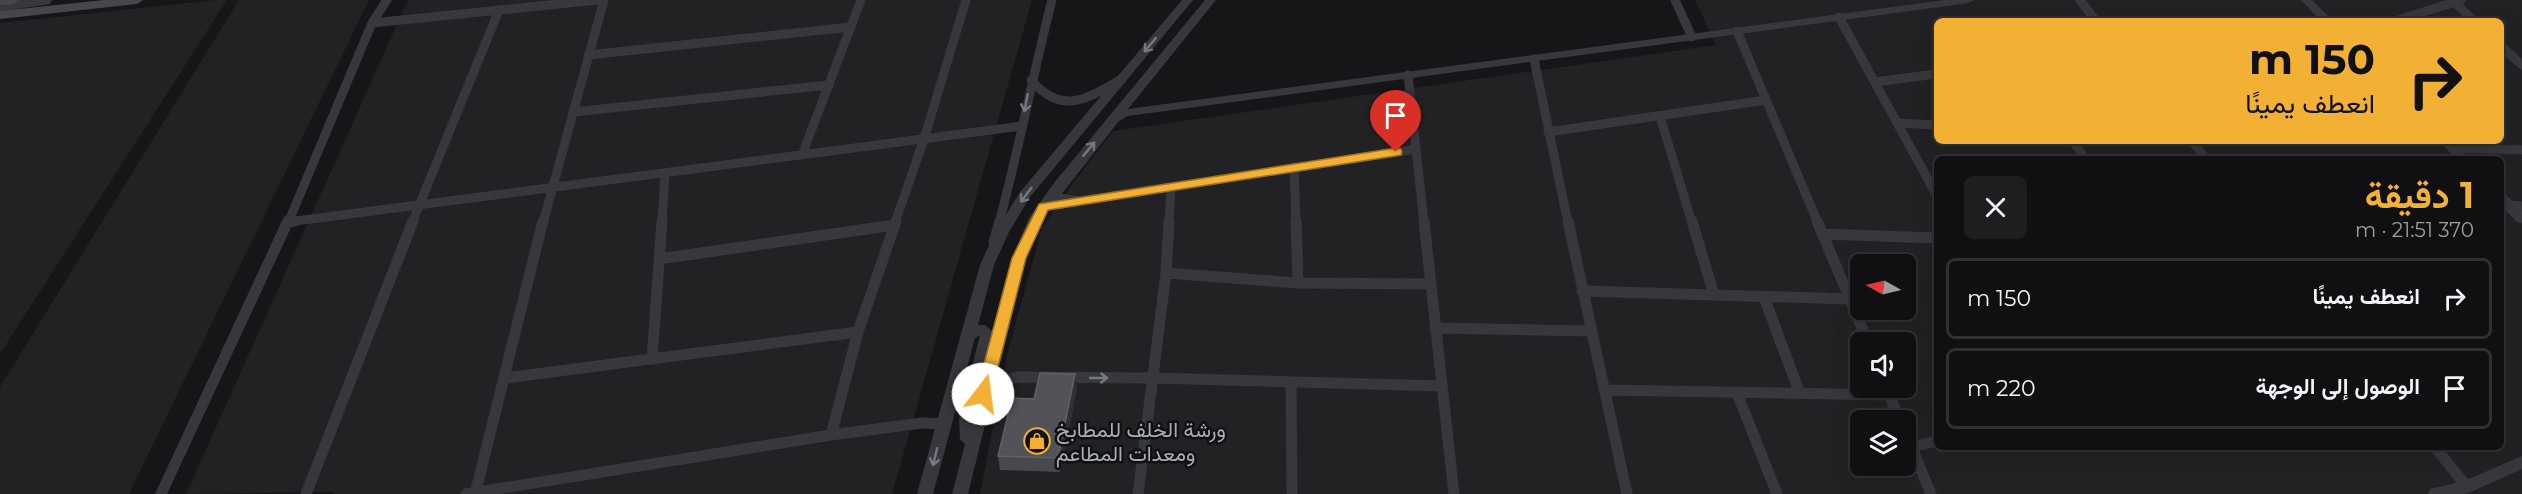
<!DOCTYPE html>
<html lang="ar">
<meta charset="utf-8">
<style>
:root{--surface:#101012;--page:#1e1e20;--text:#f1f3f6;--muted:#9c9d9f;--line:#303032;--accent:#f2b134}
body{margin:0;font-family:Montserrat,Vazirmatn,sans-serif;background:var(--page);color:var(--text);direction:rtl;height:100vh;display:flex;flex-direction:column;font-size:22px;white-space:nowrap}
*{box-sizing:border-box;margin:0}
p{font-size:20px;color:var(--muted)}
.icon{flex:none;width:33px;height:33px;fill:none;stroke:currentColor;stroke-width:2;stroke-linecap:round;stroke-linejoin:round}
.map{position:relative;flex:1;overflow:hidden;direction:ltr}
.sheet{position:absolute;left:1934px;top:156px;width:570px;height:294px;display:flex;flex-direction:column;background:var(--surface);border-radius:9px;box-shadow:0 6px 24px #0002,0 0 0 2px var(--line);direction:rtl}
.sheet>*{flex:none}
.banner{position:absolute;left:1934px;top:18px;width:570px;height:126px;border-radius:9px;box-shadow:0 6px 24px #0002,0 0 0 2px var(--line);direction:rtl;background:#f2b134;color:#111;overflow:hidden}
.needle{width:39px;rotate:278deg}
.tools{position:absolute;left:1850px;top:254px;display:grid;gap:12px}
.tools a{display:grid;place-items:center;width:66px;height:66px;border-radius:9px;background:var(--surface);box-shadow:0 6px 24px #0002,0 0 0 2px var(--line);font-size:30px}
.pin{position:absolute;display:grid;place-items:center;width:51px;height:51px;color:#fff;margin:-62px -26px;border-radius:50% 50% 50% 0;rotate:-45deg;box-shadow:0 0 6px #0007}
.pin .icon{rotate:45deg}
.me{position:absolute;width:66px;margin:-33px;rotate:15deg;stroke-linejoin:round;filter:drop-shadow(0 0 4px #0008)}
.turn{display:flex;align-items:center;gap:21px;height:126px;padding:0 30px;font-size:27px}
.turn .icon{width:78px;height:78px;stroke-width:2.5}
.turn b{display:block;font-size:42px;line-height:51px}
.round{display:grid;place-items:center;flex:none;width:63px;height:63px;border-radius:9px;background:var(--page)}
.overview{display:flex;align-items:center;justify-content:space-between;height:102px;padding:0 30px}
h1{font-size:36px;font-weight:700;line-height:45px;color:var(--accent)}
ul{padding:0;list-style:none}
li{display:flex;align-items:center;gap:18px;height:81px;margin:0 12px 9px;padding:0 18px;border:3px solid var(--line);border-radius:9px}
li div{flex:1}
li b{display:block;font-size:22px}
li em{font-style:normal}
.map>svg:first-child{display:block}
.built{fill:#222225;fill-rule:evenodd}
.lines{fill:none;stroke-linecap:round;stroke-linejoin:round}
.minor-far1{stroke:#37383d;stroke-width:9}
.minor{stroke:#37383d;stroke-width:11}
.tertiary{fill:#37383d;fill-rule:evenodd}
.secondary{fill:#45474d;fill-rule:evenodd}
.wall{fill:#47494d}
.shaded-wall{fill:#2f3033}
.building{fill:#525359;stroke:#5f6168;stroke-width:1.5}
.oneway{stroke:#757881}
.route{fill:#f2b134;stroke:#9d7322;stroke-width:1.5}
.labels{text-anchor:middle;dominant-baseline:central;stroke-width:5;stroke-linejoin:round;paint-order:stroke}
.poi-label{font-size:21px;fill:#a8adb8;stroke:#111113;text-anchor:start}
</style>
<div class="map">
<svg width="2522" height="494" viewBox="0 0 2522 494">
<rect width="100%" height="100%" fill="#161618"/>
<path class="built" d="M216,0h11l-227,354v-331z
M239,0h130l-240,494h-129v-107z
M408,0h624l-140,494h-559v-2l-147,2z
M1695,0h827v494h-1542l28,-143 34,-123 31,-45 40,-52 603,-86zM1936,21h564v120h-564zM1936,159h564v288h-564zM1860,264h45v45h-45zM1860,342h45v45h-45zM1860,420h45v45h-45z"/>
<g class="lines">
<path class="minor-far1" d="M1675,0l17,37
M2080,0l16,21
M2454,2l20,19
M0,7l47,-7
M1839,17l97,177
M2395,21l66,-21
M372,23l226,-23
M1737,31l81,192
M2500,45l22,20
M588,55l263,-28
M1534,59l34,164
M1408,75l16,148
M1031,80c31,36 56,19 91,-1
M1875,82l61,-8
M573,112l256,-27
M1660,116l32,107
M1897,123l39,2
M1548,132l218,-32
M2073,141l12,18
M2192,141l14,18
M2453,148l69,2
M802,155l59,-155
M1294,167l2,56
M1079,201l337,-52
M2509,205l13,1
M1043,207l36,-6 -19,-3 -3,-4 2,-8
M288,222l734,-96
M288,223l84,-200 15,-23
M412,223l87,-213
M543,223l61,-223
M662,223l3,-50
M895,223l29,-84 42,-139
M999,223c20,-74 34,-149 53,-223
M1169,223l2,-36"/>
<path class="minor" d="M1424,221l30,273
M1568,221l59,273
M1692,221l22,74
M1817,221l51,121
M288,222l7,-1
M1823,234l113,4
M994,242l6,-21
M659,259l236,-34
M1166,273l132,10 -2,-62
M1298,283l133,1
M1582,291l268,8
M1764,297l36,97
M1435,328l156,3
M652,359l10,-138
M505,378l353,-46
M1291,383l1,111
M1886,387l14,33
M1604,390l286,5
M985,392l8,-9 25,-6 134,1 290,8
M1737,393l40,101
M1905,431l26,63
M831,435l27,-103 38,-111
M1912,447l24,-6
M2435,447l32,40
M161,494l127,-273
M306,494l107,-273
M466,494l365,-59 91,-12 22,1
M475,494l68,-273
M1138,494l28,-221 3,-52"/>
<path class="tertiary" d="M1182,0h11l-163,197 -21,35 -15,33 -16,60h7l8,7 19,-74 17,-40 25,-35 151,-183h11l-88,109 817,-109h29l-5,3 -841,113 -9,5 -77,98 -16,39 -58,236h-16l13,-50 -5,-5 -1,-20 21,-84 -5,3 -42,156h-16l63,-229 15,-33 25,-40z
M2301,0h11l21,21h-12z
M2439,141h13l17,18h-13z
M2500,193l5,1 17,17v12l-5,-1 -17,-17z
M2522,456v13l-49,22 -9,3h-36l2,-5 34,-8z"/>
<path class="secondary" d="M0,0h19l-6,4 -13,1z
M104,0h39l-6,4 -137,15v-8z"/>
</g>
<path class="wall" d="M1077,388l-17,84 -60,-2 -2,-14 36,-57z"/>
<path class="shaded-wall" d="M1075,374l2,14 -17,84 -2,-14z"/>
<path class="building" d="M1040,373l35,1 -17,84 -60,-2 14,-58 22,1z"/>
<defs><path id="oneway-shaft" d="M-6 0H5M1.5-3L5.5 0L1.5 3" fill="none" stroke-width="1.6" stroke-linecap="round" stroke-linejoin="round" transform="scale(1.5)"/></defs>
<g class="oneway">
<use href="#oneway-shaft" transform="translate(1150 45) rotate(130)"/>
<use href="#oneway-shaft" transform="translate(1026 103) rotate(101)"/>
<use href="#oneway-shaft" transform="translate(1089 149) rotate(-50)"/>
<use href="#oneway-shaft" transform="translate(1026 195) rotate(127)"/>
<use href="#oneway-shaft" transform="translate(1099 378)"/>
<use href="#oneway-shaft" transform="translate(935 457) rotate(104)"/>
</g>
<path class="route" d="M1396,148l5,1 1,3 -1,3 -353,55 -22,48 -35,136 -2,4h-11l-2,-4 36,-136 27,-54z"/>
<defs>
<g id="shop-ring" transform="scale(1.35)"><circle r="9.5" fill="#111113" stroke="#f2b134" stroke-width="1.5"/><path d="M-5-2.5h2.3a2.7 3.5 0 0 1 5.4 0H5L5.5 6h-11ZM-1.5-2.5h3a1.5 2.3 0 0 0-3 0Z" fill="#f2b134"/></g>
</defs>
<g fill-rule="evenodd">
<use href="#shop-ring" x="1037" y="441"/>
</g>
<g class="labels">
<g class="poi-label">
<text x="1056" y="429">ورشة الخلف للمطابخ<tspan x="1056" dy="24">ومعدات المطاعم</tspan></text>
</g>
</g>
</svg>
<div class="tools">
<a><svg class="needle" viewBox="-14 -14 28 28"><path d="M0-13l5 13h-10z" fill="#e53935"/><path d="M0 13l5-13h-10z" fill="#9c9d9f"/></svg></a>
<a><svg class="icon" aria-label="sound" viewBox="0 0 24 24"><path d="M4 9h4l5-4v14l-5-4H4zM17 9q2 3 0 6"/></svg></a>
<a><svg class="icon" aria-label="layers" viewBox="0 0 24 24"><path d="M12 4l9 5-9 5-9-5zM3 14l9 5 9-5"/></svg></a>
</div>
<div class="pin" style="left:1396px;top:152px;background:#d93025"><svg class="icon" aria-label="arrive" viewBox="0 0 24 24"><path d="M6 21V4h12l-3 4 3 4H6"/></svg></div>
<svg class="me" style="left:983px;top:394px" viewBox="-20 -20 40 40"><circle r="19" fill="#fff"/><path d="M0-13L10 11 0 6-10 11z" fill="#f2b134"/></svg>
<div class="banner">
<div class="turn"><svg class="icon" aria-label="right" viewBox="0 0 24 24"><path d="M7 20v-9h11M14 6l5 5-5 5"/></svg><div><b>150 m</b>انعطف يمينًا</div></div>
</div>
<section class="sheet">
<div class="overview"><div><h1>1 دقيقة</h1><p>370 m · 21:51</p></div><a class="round"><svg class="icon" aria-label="close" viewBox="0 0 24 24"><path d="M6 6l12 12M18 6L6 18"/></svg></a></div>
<ul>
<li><svg class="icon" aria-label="right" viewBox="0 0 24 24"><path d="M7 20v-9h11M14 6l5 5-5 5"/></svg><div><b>انعطف يمينًا</b></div><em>150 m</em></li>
<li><svg class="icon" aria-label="arrive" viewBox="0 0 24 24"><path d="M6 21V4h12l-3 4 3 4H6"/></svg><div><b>الوصول إلى الوجهة</b></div><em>220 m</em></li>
</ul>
</section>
</div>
